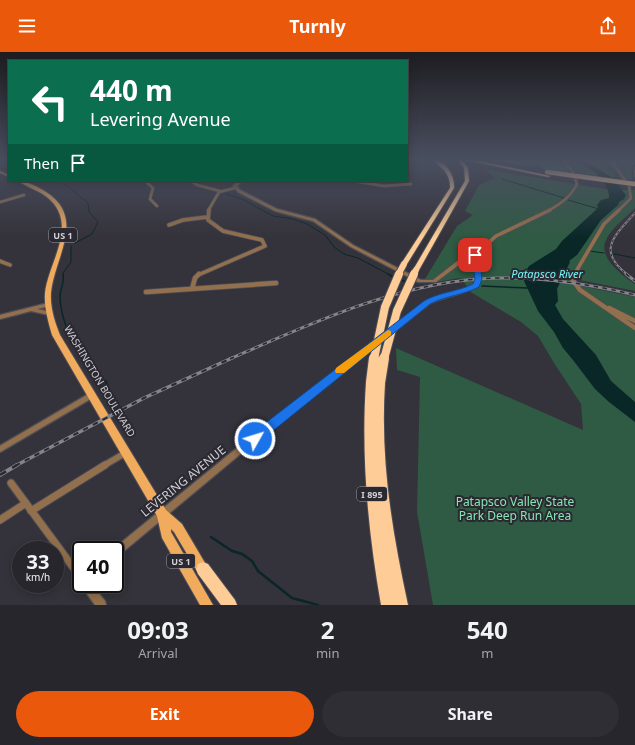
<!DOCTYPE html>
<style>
:root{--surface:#27262c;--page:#2f2e34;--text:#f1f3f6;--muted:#a4a5a9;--line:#434348;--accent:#ea580c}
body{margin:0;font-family:"Noto Sans",sans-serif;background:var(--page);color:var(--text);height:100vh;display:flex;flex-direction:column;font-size:15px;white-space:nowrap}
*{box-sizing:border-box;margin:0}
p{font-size:13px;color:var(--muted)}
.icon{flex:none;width:22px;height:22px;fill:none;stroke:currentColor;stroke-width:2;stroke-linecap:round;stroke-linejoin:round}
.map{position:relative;height:553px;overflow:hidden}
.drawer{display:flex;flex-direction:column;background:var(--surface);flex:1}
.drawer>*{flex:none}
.guide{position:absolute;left:8px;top:8px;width:400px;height:122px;border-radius:0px;box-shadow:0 2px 10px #0003,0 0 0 1px var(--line);background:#0b6e4f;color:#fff;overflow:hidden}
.speed{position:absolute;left:12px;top:489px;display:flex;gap:8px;font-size:20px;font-weight:700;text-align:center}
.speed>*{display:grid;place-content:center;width:52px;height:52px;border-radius:50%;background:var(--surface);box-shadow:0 2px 10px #0003,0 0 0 1px var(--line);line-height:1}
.speed small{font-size:10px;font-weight:400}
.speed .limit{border:2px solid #111;border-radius:6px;background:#fff;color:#111}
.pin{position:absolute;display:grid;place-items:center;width:34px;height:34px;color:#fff;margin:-17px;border-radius:8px;box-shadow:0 2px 6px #0006}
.me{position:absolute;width:44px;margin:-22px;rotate:51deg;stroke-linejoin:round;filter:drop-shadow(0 0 3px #0008)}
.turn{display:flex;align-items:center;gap:14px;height:84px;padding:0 16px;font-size:18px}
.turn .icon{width:52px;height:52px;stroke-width:2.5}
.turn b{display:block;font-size:28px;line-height:34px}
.then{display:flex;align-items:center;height:38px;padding:0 16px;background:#0003;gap:8px;font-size:15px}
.eta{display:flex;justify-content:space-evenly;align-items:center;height:68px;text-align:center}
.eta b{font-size:24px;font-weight:700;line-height:28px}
.button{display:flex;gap:8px;margin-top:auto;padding:8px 16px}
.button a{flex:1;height:46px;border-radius:24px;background:var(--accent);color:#fff;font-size:16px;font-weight:700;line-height:46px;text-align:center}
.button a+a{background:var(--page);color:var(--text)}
header{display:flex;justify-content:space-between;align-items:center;height:52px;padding:0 16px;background:var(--accent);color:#fff;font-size:18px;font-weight:700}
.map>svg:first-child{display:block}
.green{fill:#2f5a43}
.forest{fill:#327452}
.water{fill:#092727}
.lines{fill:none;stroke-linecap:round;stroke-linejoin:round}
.stream-far3{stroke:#092727;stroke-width:1}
.stream-far2{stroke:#092727;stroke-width:1.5}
.stream-far1{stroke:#092727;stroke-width:2}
.stream{stroke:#092727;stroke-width:2.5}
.minor-far4-casing{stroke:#504e56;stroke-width:3.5}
.minor-far3-casing{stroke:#504e56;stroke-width:5}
.minor-far2-casing{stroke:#504e56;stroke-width:6}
.minor-far1-casing{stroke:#504e56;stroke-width:8}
.minor-casing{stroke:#504e56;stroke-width:9}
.tertiary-casing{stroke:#504e56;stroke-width:2.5}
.primary-casing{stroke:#504e56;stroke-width:2}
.motorway-casing{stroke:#504e56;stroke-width:2}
.minor-far4{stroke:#92704d;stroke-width:2.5}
.minor-far3{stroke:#92704d;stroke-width:3.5}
.minor-far2{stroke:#92704d;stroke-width:4.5}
.minor-far1{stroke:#92704d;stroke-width:5.5}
.minor{stroke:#92704d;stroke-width:7}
.tertiary{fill:#92704d;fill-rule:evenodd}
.primary{fill:#f1ab5d;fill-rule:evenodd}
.motorway{fill:#fecc97;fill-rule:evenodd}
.rail-far3-casing{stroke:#86848b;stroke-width:2}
.rail-far2-casing{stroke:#86848b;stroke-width:3}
.rail-far1-casing{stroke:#86848b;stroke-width:3.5}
.rail-casing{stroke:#86848b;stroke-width:4}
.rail-far3{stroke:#2a2830;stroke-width:1;stroke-dasharray:2.5;stroke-linecap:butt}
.rail-far2{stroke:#2a2830;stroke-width:1.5;stroke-dasharray:4.5;stroke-linecap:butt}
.rail-far1{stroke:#2a2830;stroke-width:2;stroke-dasharray:5.5;stroke-linecap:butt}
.rail{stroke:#2a2830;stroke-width:2.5;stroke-dasharray:7;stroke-linecap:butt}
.motorway-bridge-far3-casing{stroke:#504e56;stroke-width:5.5;stroke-linecap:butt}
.motorway-bridge-far2-casing{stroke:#504e56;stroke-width:8;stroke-linecap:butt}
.motorway-bridge-far1-casing{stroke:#504e56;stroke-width:10;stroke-linecap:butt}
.motorway-bridge-casing{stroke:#504e56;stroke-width:12;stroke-linecap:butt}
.motorway-bridge-far3{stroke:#fecc97;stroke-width:4.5}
.motorway-bridge-far2{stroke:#fecc97;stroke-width:6}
.motorway-bridge-far1{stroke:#fecc97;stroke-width:8}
.motorway-bridge{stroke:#fecc97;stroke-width:10}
.route{fill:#1a73e8;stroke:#114b97}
.slow{fill:#f59e0b}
.labels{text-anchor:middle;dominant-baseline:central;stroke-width:4;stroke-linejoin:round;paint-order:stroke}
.shield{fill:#2a2830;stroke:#a09ea4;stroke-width:1}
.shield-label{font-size:9px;font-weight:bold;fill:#d2d0d5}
.street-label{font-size:10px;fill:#d2d0d5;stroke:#2a2830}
.water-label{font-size:11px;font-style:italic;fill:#73f9fb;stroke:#2a2830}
.near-street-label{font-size:12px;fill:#d2d0d5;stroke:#2a2830}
.near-park-label{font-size:12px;fill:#86e5b1;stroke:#2a2830}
</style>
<header><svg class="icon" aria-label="menu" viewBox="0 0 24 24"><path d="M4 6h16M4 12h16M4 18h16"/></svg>Turnly<svg class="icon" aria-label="share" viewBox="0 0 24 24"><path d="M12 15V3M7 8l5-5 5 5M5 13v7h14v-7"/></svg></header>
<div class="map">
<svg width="635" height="553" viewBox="0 0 635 553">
<rect width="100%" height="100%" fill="#34323a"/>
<path class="green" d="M509,108h126l-4,10 2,10 -31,-2z
M484,117l127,21h24v18c-9,9 -22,19 -28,30 -11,19 15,37 28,46v7l-61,-12 3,6 58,12v308h-202l-16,-93 3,-135 -23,-7 -1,-22 187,82 -2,-26 -27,-41 -16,-27 -17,-14 -52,-31 -2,-5 -7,-8 -23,4 -12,-3 32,-53 16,-11 -8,-4 14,-26 16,-7z"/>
<path class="forest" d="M494,108h50l18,3 9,11 -28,-5 -3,-1 2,-5 -14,4z"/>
<path class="water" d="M568,108h12l22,11 11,8 13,16 -2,4 -5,3 -1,3 -17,15 -24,35 -8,6 1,1 -13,27 1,12 -3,4 8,14 33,36 15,26 24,21v20l-26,-20 -14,-13 -22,-29 -10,-12 -9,-16 -16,-21 -14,-30v-7l5,-8 27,-17 6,-8 36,-33 -1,-3 4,-5 8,-2c1,-14 -15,-28 -26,-34 -5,-2 -10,-2 -15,-4z"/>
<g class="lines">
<path class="stream-far3" d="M547,108l16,2
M601,108l16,15 -2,3
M565,110h10
M0,116l9,1v2
M611,126h9
M502,127l62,19
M61,129l27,22 1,9 9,10 -6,12 -17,9
M226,142l16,5 31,17 20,3 14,5 18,11 9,12 10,7 14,4 32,17
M568,148l31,9
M589,199l15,2
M614,202l21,4
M63,223v-2l8,-11v-16"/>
<path class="stream-far2" d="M63,222c2,8 -3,15 -3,22 0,17 10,49 24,58
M388,222l7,4
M400,228l8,2
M482,234l46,2
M86,305l2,2"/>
<path class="stream-far1" d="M87,306l1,1
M106,329l5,16"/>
<path class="stream" d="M211,485l21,14 10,3 10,7 6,10 34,27 26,7"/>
<g class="minor-far4-casing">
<path id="minor-far4" d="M611,108l18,26 2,12 -13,13
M145,129l8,7 -3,11 7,7
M191,129l6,4 23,6
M353,129l31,5 27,-2
M0,150l24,-7
M208,159l11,-19 16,-4
M548,159c12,-7 23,-14 29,-27l-4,-12 -11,-12"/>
</g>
<g class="minor-far3-casing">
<path id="minor-far3" d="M169,173l14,-5 24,-3
M475,203l21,-19 54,-26
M0,209l10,4
M198,223l67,-29 -3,-6 -39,-9 -15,-11 1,-10
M574,223l30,-51 15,-14"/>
</g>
<g class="minor-far2-casing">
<path id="minor-far2" d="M575,222l-3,5 8,11 55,38
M192,237l3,-11 4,-4
M146,240l130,-9
M609,256l26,13"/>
</g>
<g class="minor-far1-casing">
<path id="minor-far1" d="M0,397l92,-54
M103,414l24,-14"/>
</g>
<g class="minor-casing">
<path id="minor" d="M11,431l70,95
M31,459l74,-46
M0,468l26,-17"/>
</g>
<g class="tertiary-casing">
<path id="tertiary" d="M238,129h4l-5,5 3,4 37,19 38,10 38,26 68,35h12l27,-21 8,-4 9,-1 3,28c-11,13 -36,14 -51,22l-191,152 -120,100 -3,2v-8h-3l120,-98 193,-150c15,-8 39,-9 51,-20l-3,-25 -9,4 -28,21h-18l-67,-35 -38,-26 -38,-10 -37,-19 -5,-6z
M48,251l2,1 1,1 -1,1 -13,3 14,3 1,1 -1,1 -2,1 -18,-4 -31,8v-4z
M81,530v2h10l14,17 1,4h-11l-13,-18 -2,-3z"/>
</g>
<g class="primary-casing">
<path id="primary" d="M0,119l9,4v2l-9,-4z
M18,129c9,0 20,6 28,11 41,26 8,66 5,101 -1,15 4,29 9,42l106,175 16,14 26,44 2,4 -2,4 -4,2 -4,-2 -26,-44 -3,-3v3l42,73h-13l-38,-67 -5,-22 -105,-181c-4,-14 -8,-28 -7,-42 3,-29 30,-62 9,-89 -9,-12 -24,-15 -36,-23z"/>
</g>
<g class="motorway-casing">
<path id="motorway" d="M432,108c14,0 23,16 22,28l-47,76 -1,1h-4l-1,-1 49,-76c1,-14 -8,-20 -18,-28z
M458,108h4l6,8 1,13 -50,89 -3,2 -2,-1 -1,-1 52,-89 -1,-13z
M465,108h10l75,16 -2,1z
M371,327l3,1 2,3 1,-2 3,-1 3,1 2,2c-5,77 7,148 23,222h-27c-13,-74 -20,-148 -15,-223l2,-2z
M203,510l5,2 27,36 2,5h-16l-23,-31 -2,-5 2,-5z"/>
</g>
<use href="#minor-far4" class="minor-far4"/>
<use href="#minor-far3" class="minor-far3"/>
<use href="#minor-far2" class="minor-far2"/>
<use href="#minor-far1" class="minor-far1"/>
<use href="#minor" class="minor"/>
<use href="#tertiary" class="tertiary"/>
<use href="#primary" class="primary"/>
<use href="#motorway" class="motorway"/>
<g class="rail-far3-casing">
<path id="rail-far3" d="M635,116v8
M628,223c-32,-24 -14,-39 7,-62"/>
</g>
<g class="rail-far2-casing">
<path id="rail-far2" d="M626,222l9,7
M230,307c84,-37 174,-79 267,-81 47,-1 93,6 138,17"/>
</g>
<g class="rail-far1-casing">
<path id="rail-far1" d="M15,414l129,-68 88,-40"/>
</g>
<g class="rail-casing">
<path id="rail" d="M0,423l17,-10"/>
</g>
<use href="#rail-far3" class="rail-far3"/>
<use href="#rail-far2" class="rail-far2"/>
<use href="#rail-far1" class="rail-far1"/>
<use href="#rail" class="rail"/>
<g class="motorway-bridge-far3-casing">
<path id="motorway-bridge-far3" d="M547,120l88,12"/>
</g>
<g class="motorway-bridge-far2-casing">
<path id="motorway-bridge-far2" d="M398,223l6,-11
M413,223l3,-5"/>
</g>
<g class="motorway-bridge-far1-casing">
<path id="motorway-bridge-far1" d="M374,307l11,-52 14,-33
M384,307l13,-48 17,-37"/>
</g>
<g class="motorway-bridge-casing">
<path id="motorway-bridge" d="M371,330l3,-24
M380,331l4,-25"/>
</g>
<use href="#motorway-bridge-far3" class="motorway-bridge-far3"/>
<use href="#motorway-bridge-far2" class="motorway-bridge-far2"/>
<use href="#motorway-bridge-far1" class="motorway-bridge-far1"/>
<use href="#motorway-bridge" class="motorway-bridge"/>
</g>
<linearGradient id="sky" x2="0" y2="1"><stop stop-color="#1d1c20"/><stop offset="0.58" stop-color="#4a4f60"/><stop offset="1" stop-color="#4a4f60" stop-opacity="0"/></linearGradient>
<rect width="635" height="186" fill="url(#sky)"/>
<path class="route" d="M475,201l4,2 3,24 -3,8c-16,8 -34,9 -49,17l-171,138 -4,2 -5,-2 -1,-3 1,-4 174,-134c15,-9 33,-9 49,-17l2,-5 -3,-24z"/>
<path class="slow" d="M388,278l3,1v4l-47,38h-8l-1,-2 1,-3z"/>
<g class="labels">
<g class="shield">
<rect x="49" y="176" width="28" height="14" rx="3"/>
<rect x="357" y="435" width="30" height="14" rx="3"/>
<rect x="167" y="502" width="28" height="14" rx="3"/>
</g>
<g class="shield-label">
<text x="63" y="183">US 1</text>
<text x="372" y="442">I 895</text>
<text x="181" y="509">US 1</text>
</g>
<g class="street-label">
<text transform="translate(100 329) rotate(59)">WASHINGTON BOULEVARD</text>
</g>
<g class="water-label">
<text x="547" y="221">Patapsco River</text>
</g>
<g class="near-street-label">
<text transform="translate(183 429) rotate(-39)">LEVERING AVENUE</text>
</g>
<g class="near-park-label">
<text x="515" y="449">Patapsco Valley State<tspan x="515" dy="14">Park Deep Run Area</tspan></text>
</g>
</g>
</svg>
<div class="speed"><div>33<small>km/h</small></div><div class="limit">40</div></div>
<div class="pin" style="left:475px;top:203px;background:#d93025"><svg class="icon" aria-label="arrive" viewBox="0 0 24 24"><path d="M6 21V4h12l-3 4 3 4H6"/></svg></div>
<svg class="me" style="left:255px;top:387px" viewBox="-20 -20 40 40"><circle r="17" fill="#1a73e8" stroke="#fff" stroke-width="3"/><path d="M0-11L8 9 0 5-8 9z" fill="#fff"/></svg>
<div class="guide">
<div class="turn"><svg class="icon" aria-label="left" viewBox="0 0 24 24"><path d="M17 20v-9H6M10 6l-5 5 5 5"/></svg><div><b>440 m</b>Levering Avenue</div></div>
<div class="then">Then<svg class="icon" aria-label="arrive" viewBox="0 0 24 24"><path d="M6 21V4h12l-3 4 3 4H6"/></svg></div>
</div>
</div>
<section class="drawer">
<div class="eta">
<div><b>09:03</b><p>Arrival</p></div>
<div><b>2</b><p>min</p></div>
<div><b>540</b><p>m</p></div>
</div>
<div class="button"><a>Exit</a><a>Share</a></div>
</section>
